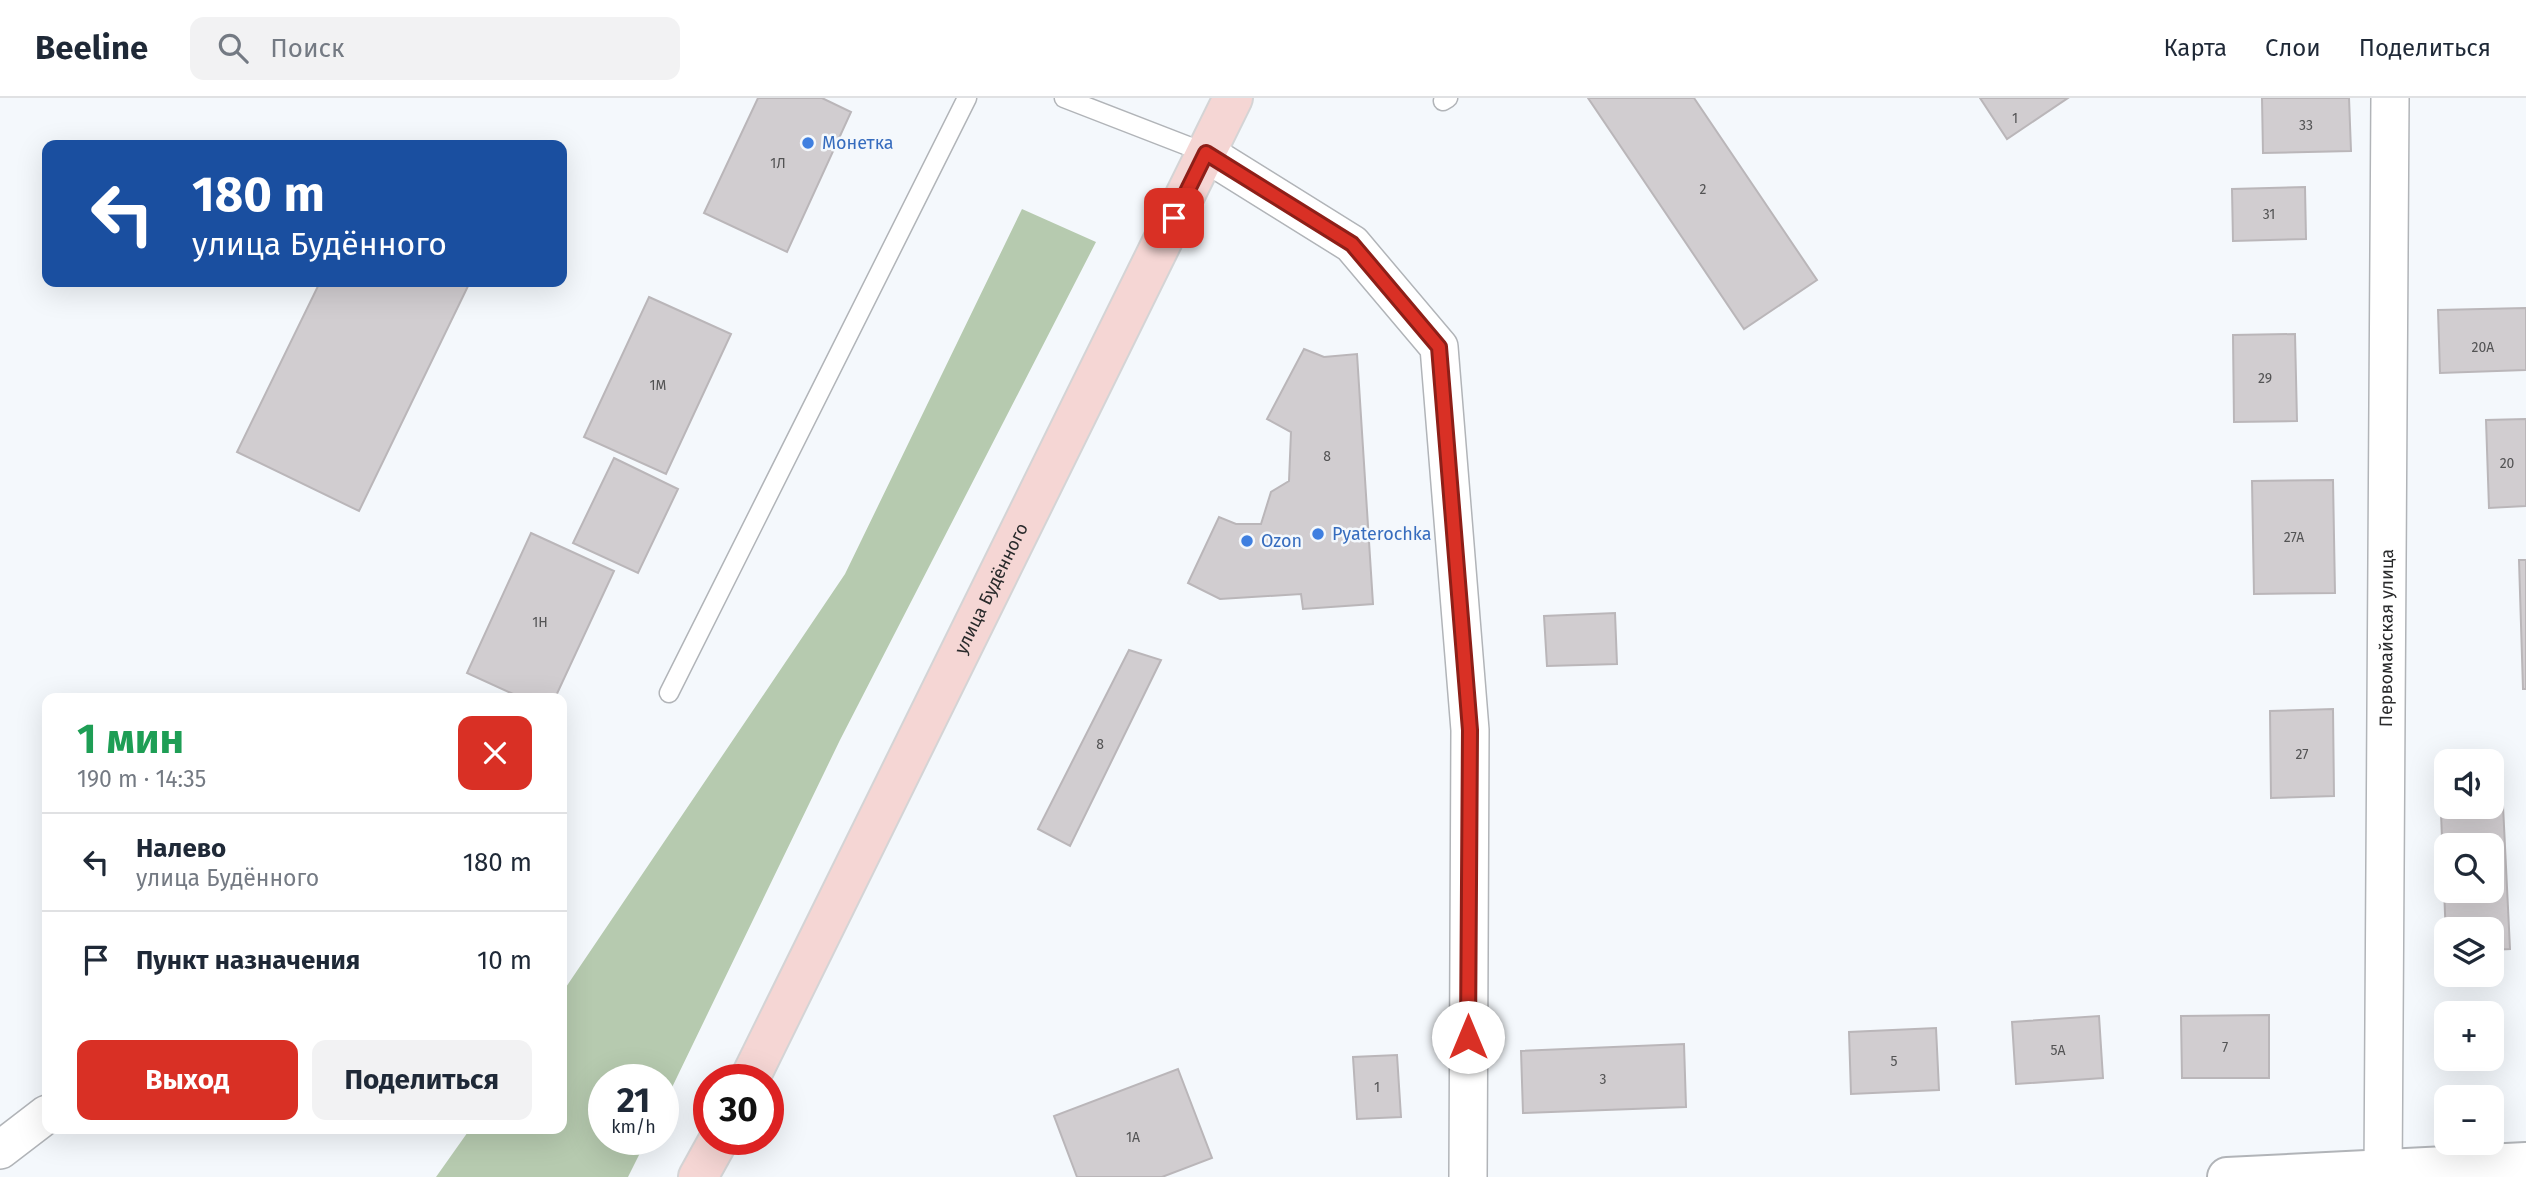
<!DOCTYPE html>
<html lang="ru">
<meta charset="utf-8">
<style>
:root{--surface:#fff;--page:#f2f2f3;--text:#1f2937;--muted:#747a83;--line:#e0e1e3;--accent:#d93025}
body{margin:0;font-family:"Fira Sans",sans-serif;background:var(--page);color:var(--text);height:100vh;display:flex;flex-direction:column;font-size:26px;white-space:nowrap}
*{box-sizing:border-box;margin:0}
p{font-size:23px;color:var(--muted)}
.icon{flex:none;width:38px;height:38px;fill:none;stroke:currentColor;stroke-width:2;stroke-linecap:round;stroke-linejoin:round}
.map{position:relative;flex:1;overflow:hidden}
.details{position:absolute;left:42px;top:595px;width:525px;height:441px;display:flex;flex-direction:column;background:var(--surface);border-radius:14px;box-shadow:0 7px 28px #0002}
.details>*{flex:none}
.top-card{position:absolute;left:42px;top:42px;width:525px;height:147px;border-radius:14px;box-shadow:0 7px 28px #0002;background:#1a4fa0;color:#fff;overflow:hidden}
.tools{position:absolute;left:2434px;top:651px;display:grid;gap:14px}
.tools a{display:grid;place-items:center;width:70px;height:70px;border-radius:14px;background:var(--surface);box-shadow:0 7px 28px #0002;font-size:35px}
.speed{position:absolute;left:588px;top:966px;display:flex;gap:14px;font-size:35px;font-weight:700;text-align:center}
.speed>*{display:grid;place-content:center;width:91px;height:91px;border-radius:50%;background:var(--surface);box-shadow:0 7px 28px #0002;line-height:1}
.speed small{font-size:18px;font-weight:400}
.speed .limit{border:10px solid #d22;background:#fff;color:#111}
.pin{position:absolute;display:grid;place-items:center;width:60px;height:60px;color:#fff;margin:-30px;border-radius:14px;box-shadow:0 4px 10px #0006}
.me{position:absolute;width:77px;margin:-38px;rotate:0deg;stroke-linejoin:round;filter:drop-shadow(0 0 5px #0008)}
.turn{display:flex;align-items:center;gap:24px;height:147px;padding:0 35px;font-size:32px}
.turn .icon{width:91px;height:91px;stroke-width:2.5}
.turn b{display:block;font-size:49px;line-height:60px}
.round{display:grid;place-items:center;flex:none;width:74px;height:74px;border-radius:14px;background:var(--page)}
.overview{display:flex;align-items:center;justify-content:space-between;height:119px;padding:0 35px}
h1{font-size:42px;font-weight:700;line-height:52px;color:#1e9e55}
.action{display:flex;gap:14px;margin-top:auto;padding:14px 35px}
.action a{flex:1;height:80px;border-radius:14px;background:var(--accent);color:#fff;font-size:28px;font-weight:700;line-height:80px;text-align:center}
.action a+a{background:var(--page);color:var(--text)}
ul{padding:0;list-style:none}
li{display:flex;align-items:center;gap:21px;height:98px;padding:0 35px;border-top:2px solid var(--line)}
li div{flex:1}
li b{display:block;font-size:26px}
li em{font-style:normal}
header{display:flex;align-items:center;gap:42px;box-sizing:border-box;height:98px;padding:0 35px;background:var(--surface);border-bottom:2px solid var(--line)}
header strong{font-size:33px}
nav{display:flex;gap:38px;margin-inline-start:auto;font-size:24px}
.search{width:490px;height:63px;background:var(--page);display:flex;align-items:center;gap:18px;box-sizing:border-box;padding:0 24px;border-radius:14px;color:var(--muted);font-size:26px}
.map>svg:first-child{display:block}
.forest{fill:#b6caaf}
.building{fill:#d1cdd0;stroke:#bab6b9;stroke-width:2;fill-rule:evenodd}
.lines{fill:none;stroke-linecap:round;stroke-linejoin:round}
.lane-casing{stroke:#b1b4b8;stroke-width:21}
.street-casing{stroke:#b1b4b8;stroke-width:40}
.secondary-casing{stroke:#b1b4b8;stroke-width:42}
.primary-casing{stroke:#d4d4d5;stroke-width:42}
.lane{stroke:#fff;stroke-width:18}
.street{stroke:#fff;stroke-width:37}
.secondary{stroke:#fff;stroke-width:38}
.primary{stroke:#f5d6d4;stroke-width:38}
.route-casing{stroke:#8d1f18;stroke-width:18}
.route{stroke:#d93025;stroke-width:12}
.shop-dot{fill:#3f7fe0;stroke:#f4f8fc;stroke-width:2.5}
.labels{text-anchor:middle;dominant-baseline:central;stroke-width:5;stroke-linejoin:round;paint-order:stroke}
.number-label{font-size:14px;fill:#535354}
.shop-label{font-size:18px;fill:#366cbe;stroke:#f4f8fc;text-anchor:start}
.street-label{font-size:18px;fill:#292a2b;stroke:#f4f8fc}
</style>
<header>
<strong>Beeline</strong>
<div class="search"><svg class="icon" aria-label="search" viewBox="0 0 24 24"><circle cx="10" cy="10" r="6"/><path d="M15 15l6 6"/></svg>Поиск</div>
<nav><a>Карта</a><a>Слои</a><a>Поделиться</a></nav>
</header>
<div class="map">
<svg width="2526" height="1079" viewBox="0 0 2526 1079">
<rect width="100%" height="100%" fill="#f4f8fc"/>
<path class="forest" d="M1022,111l74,33 -256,498 -177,366v-26h-59v59h43l-19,38h-192l34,-48h92v-136l283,-419z"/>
<path class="building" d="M758,0h64l29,14 -64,140 -83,-39z
M1588,0h106l123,182 -73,49z
M1980,0h88l-61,41z
M2262,0h87l2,53 -88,2z
M2305,89l1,52 -73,2 -1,-52z
M320,184h150l-111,229 -122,-59z
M649,199l82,37 -65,140 -82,-37z
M2526,210v62l-86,3 -2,-63z
M2295,236l2,87 -63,1 -1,-87z
M1304,251l20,8 33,-3 16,250 -70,5 -2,-15 -81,5 -32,-16 31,-66 17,7h25l10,-32 18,-11 2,-49 -24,-13z
M2526,321v87l-37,2 -3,-88z
M614,360l64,31 -40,84 -65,-30z
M2333,382l2,113 -81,1 -2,-113z
M531,435l83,38 -59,127h-33l-55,-25z
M2519,462h7v129h-3z
M1615,515l2,51 -70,2 -3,-50z
M1129,552l32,10 -91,186 -32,-17z
M2333,611l1,87 -63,2 -1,-87z
M2492,687h10l8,164 -18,1v-21h-46v9l-6,-150h6v19h46zM2446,747h46v46h-46z
M2269,917v63h-87l-1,-62z
M2099,918l4,62 -87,6 -4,-62z
M1936,930l3,62 -88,4 -2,-62z
M1684,946l2,63 -163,6 -2,-62z
M1397,957l4,62 -44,2 -4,-62z
M1178,971l34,89 -50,19h-85l-23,-61z"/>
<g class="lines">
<g class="lane-casing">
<path id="lane" d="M1064,0l142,55
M1443,3l5,-3
M669,595l298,-595"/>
</g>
<g class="street-casing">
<g id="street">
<path d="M1206,55l146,91 87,103 31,383 -2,447"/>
<path d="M0,1052l47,-36"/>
<path id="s1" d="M2383,1079l7,-1079"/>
</g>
</g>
<g class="secondary-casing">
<path id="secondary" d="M2227,1079l299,-15"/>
</g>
<g class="primary-casing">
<g id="primary">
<path id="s2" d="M749,982l484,-982"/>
<path d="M698,1079l21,-38"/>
</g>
</g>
<use href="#lane" class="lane"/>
<use href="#street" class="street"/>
<use href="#secondary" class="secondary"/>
<use href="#primary" class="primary"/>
</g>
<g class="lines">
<g class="route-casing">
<path id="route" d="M1174,120l32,-65 146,91 87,103 31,383 -2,307"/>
</g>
<use href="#route" class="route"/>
</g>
<g class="shop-dot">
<circle cx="808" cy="45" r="7"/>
<circle cx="1318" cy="436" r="7"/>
<circle cx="1247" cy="443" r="7"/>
</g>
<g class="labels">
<g class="number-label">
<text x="2015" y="20">1</text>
<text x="2306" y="27">33</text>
<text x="778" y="65">1Л</text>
<text x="1703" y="91">2</text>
<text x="2269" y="116">31</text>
<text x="2483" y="249">20А</text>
<text x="2265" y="280">29</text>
<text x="658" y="287">1М</text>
<text x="1327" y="358">8</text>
<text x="2507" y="365">20</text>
<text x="2294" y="439">27А</text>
<text x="540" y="524">1Н</text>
<text x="1100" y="646">8</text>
<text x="2302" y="656">27</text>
<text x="2225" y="949">7</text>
<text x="2058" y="952">5А</text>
<text x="1894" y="963">5</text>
<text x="1603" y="981">3</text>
<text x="1377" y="989">1</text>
<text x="1133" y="1039">1А</text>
</g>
<g class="shop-label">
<text x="822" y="45">Монетка</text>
<text x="1332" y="436">Pyaterochka</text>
<text x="1261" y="443">Ozon</text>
</g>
<g class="street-label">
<text stroke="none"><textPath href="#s2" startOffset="548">улица Будённого</textPath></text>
<text stroke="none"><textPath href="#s1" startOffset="539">Первомайская улица</textPath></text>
</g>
</g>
</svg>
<div class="tools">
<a><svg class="icon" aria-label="sound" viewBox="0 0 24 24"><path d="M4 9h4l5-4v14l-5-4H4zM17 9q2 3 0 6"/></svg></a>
<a><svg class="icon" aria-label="search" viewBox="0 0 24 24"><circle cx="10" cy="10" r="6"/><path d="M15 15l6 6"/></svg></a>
<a><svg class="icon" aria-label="layers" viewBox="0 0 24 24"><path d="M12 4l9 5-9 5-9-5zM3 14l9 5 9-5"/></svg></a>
<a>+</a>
<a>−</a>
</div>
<div class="speed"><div>21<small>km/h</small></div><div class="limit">30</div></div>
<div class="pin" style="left:1174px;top:120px;background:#d93025"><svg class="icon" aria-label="arrive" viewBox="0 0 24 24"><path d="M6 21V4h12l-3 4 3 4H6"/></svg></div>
<svg class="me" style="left:1468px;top:939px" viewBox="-20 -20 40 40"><circle r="19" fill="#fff"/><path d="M0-13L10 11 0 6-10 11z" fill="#d93025"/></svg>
<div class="top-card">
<div class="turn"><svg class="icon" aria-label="left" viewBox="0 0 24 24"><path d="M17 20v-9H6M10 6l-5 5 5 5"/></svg><div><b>180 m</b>улица Будённого</div></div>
</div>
<section class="details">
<div class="overview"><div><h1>1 мин</h1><p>190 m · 14:35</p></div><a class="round" style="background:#d93025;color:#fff"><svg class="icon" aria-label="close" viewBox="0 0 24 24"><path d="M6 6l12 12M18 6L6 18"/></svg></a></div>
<ul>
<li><svg class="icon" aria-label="left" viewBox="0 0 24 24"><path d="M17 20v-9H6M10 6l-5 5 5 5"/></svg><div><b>Налево</b><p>улица Будённого</p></div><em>180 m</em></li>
<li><svg class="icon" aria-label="arrive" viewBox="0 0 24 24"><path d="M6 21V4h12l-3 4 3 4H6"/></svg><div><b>Пункт назначения</b></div><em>10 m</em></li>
</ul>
<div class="action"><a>Выход</a><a>Поделиться</a></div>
</section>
</div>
